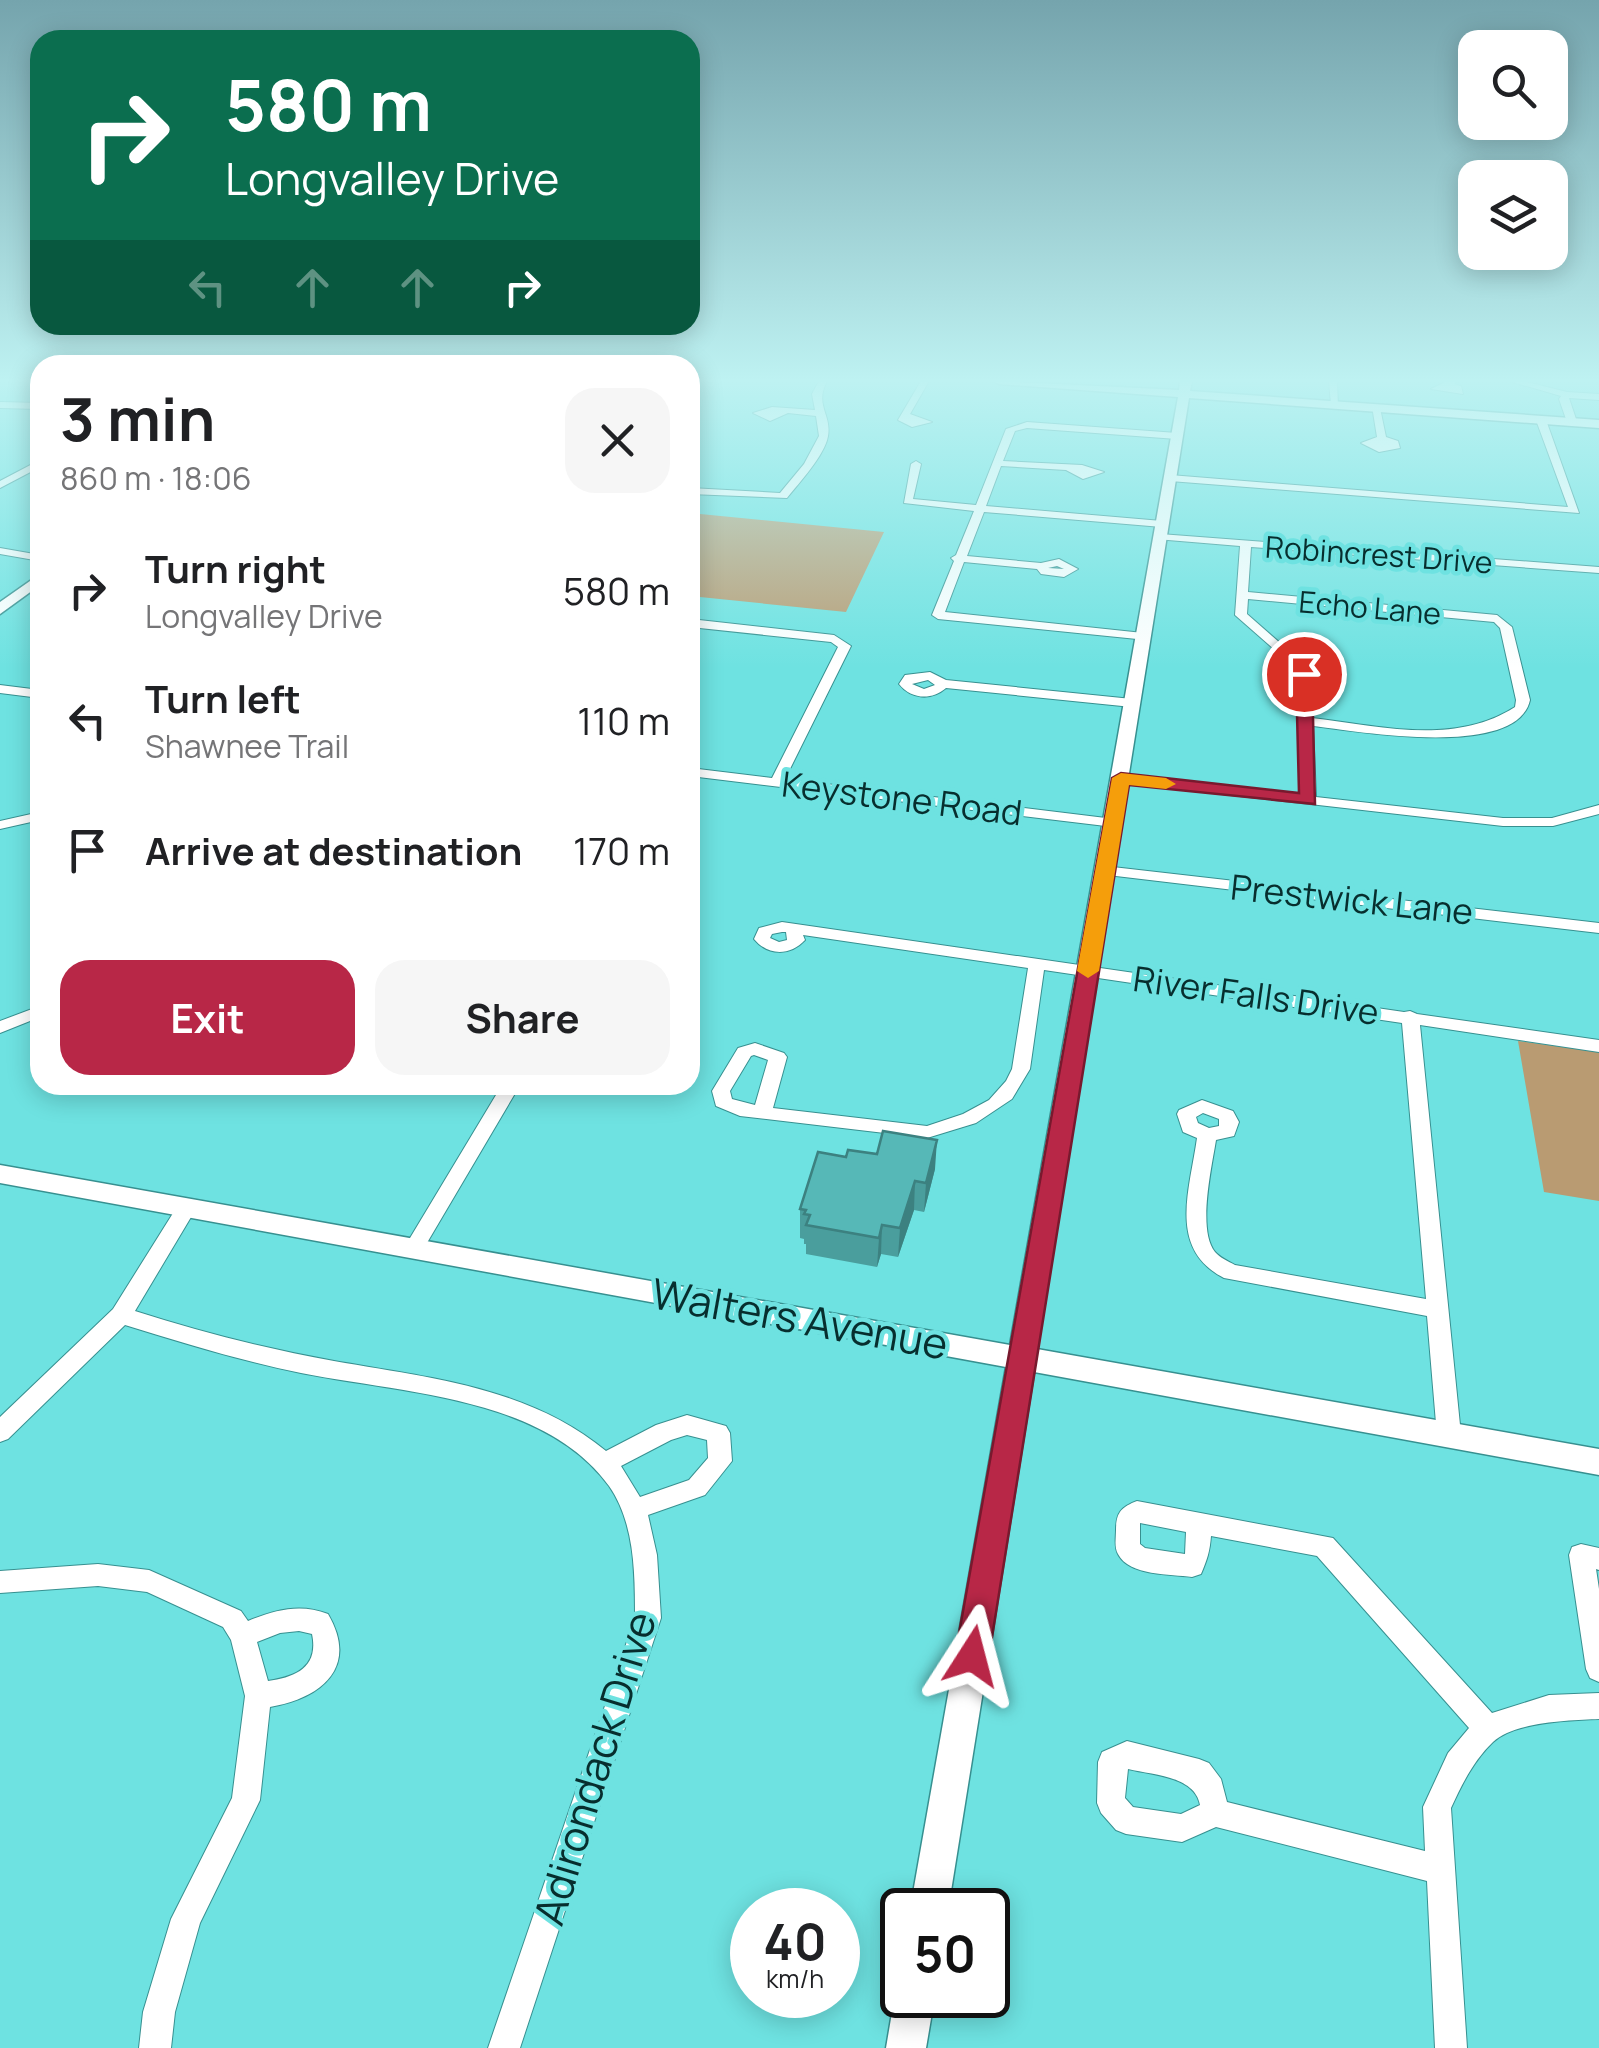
<!DOCTYPE html>
<meta charset="utf-8">
<style>
:root{--surface:#fff;--page:#f6f6f6;--text:#202124;--muted:#757577;--accent:#b82747}
body{margin:0;font-family:Manrope,sans-serif;background:var(--page);color:var(--text);height:100vh;display:flex;flex-direction:column;font-size:38px;white-space:nowrap}
*{box-sizing:border-box;margin:0}
p{font-size:32px;color:var(--muted)}
.icon{flex:none;width:55px;height:55px;fill:none;stroke:currentColor;stroke-width:2;stroke-linecap:round;stroke-linejoin:round}
.map{position:relative;flex:1;overflow:hidden}
.drawer{position:absolute;left:30px;top:355px;width:670px;height:740px;display:flex;flex-direction:column;background:var(--surface);border-radius:30px;box-shadow:0 5px 25px #0003}
.drawer>*{flex:none}
.hud{position:absolute;left:30px;top:30px;width:670px;height:305px;border-radius:30px;box-shadow:0 5px 25px #0003;background:#0b6e4f;color:#fff;overflow:hidden}
.controls{position:absolute;left:1458px;top:30px;display:grid;gap:20px}
.controls a{display:grid;place-items:center;width:110px;height:110px;border-radius:20px;background:var(--surface);box-shadow:0 5px 25px #0003;font-size:50px}
.speed{position:absolute;left:730px;top:1888px;display:flex;gap:20px;font-size:50px;font-weight:700;text-align:center}
.speed>*{display:grid;place-content:center;width:130px;height:130px;border-radius:50%;background:var(--surface);box-shadow:0 5px 25px #0003;line-height:1}
.speed small{font-size:25px;font-weight:400}
.speed .limit{border:5px solid #111;border-radius:15px;background:#fff;color:#111}
.pin{position:absolute;display:grid;place-items:center;width:85px;height:85px;color:#fff;margin:-42px;border:5px solid #fff;border-radius:50%;box-shadow:0 2px 10px #0007}
.me{position:absolute;width:110px;margin:-55px;rotate:9deg;stroke-linejoin:round;filter:drop-shadow(0 0 8px #0008)}
.turn{display:flex;align-items:center;gap:35px;height:210px;padding:0 30px;font-size:45px}
.turn .icon{width:130px;height:130px;stroke-width:2.5}
.turn b{display:block;font-size:70px;line-height:85px}
.lanes{display:flex;align-items:center;height:95px;padding:0 30px;background:#0003;justify-content:center;gap:50px;direction:ltr}
.lanes .off{opacity:.35}
.round{display:grid;place-items:center;flex:none;width:105px;height:105px;border-radius:30px;background:var(--page)}
.head{display:flex;align-items:center;justify-content:space-between;height:170px;padding:0 30px}
h1{font-size:60px;font-weight:700;line-height:75px}
.primary-button{display:flex;gap:20px;margin-top:auto;padding:20px 30px}
.primary-button a{flex:1;height:115px;border-radius:30px;background:var(--accent);color:#fff;font-size:40px;font-weight:700;line-height:115px;text-align:center}
.primary-button a+a{background:var(--page);color:var(--text)}
ul{padding:0;list-style:none}
li{display:flex;align-items:center;gap:30px;height:130px;padding:0 30px}
li div{flex:1}
li b{display:block;font-size:38px}
li em{font-style:normal}
.map>svg:first-child{display:block}
.green{fill:#b99b72}
.lines{fill:none;stroke-linecap:round;stroke-linejoin:round}
.minor-casing{stroke:#379090;stroke-width:2}
.secondary-casing{stroke:#379090;stroke-width:3}
.minor{fill:#fff;fill-rule:evenodd}
.secondary{fill:#fff;fill-rule:evenodd}
.wall{fill:#4a9e9d}
.shaded-wall{fill:#3c8180}
.building{fill:#56b8b7;stroke:#3c8180;stroke-width:2.5}
.route{fill:#b82747;stroke:#78192e;stroke-width:2.5}
.slow{fill:#f59e0b}
.labels{text-anchor:middle;dominant-baseline:central;stroke-width:9;stroke-linejoin:round;paint-order:stroke}
.far-street-label{font-size:30px;fill:#072e2e;stroke:#6ee2e1}
.street-label{font-size:35px;fill:#072e2e;stroke:#6ee2e1}
.near-street-label{font-size:42px;fill:#072e2e;stroke:#6ee2e1}
</style>
<div class="map">
<svg width="1599" height="2048" viewBox="0 0 1599 2048">
<rect width="100%" height="100%" fill="#6ee2e1"/>
<path class="green" d="M690,513l194,19 -38,80 -156,-16z
M1518,1041l81,11v149l-55,-9z"/>
<g class="lines">
<g class="minor-casing">
<path id="minor" d="M819,381h8c-13,24 5,34 1,55 -3,19 -29,47 -41,62l-97,-4v-6l90,5 24,-29 15,-28 -3,-20 -28,-3 -18,8 -17,-8 19,-6 43,3 -3,-16z
M921,381h8l-19,33 22,8 -20,5 -14,-7z
M1329,381h8l1,26 -7,-2z
M1447,381h11l-4,3 7,2 2,8 -32,-5z
M1509,381h14l44,11 32,2v6l-30,-2 8,24 -5,3 -5,-3 -8,-23 2,-3z
M0,402l40,1v6l-40,-1z
M1372,406l8,2 6,29 12,4 2,7 -21,4 -18,-9 16,-6z
M1541,417l5,3 33,93 -409,-32 -5,-3 5,-3 398,32 -32,-87z
M1027,422l150,11 5,3 -5,3 -150,-11 -12,3 -12,30 79,4 22,7 -21,7 -17,-9 -65,-4 -15,40 176,15 5,3 -5,3 -178,-15 -17,44 74,7 18,-4 19,10 -14,8 -23,-3 -4,-5 -73,-7 -19,50 198,21 6,4 -2,3 -209,-21 -6,-4 22,-54 -3,-3 5,-3 18,-44 -70,-8 7,-39 5,-3 5,3 -8,35 63,6 30,-76zM1057,566l7,3 -16,-1z
M40,460v7l-40,21v-7z
M1160,534l439,33v6l-348,-26 -3,45 249,23 15,12 18,73c-13,60 -175,31 -217,26l3,71 187,21h49l47,-13v9l-46,12h-50l-387,-44v-6l5,-1 181,20 -4,-121 -5,-8 -58,-51 5,-69 -84,-7 -1,-2zM1248,599l246,23 6,6 16,72 -1,7c-61,39 -135,19 -203,11l-2,-44 -6,-10 -57,-50z
M0,548l40,7v6l-40,-7z
M690,619l144,16 17,11 -66,133 329,40 7,4 -7,4 -424,-51v-8l82,10 66,-131 -7,-5 -141,-15z
M930,672l16,8 186,19 7,4 -7,4 -186,-19c-15,13 -35,11 -47,-4l6,-9zM928,680l7,5 -11,4 -12,-5z
M0,685l40,5v8l-40,-5z
M40,812v8l-40,9v-8z
M1104,866l495,57v10l-500,-59 -3,-3 3,-3z
M782,922l622,90 6,-1 7,3 182,26v12l-179,-27 41,410 -4,7 -8,3 -8,-3 -4,-7 -10,-119 -203,-38c-57,-29 -34,-89 -27,-140l-14,-6 -6,-18 2,-4 23,-10 31,11 6,11 -5,14 -18,4c-4,26 -19,90 -1,112 5,6 13,9 20,13l191,34 -24,-276 -358,-53 -14,99 -18,30 -36,24 -49,15 -187,-22 -24,-10 -4,-15 26,-43 17,-5 29,10 3,4 -14,51 154,18 36,-12 26,-14 17,-19 6,-12 16,-101 -225,-33 2,5c-15,16 -37,16 -51,-1l5,-11zM782,932h4l1,8 -8,2 -9,-4 2,-4zM754,1055l14,5 -13,45 -23,-6 -2,-8 21,-35zM1203,1113l16,6v7l-10,2 -11,-5 -2,-6z
M40,1006v11l-40,16v-12z
M502,1085h18l-99,168 -7,3 -7,-3 -3,-5 3,-5z
M187,1200l7,2 3,5 -62,104c65,21 132,38 199,50 96,17 195,26 272,90l50,-26 31,-10 39,11 4,7 2,28 -27,34 -57,20 9,40 4,63 -141,430h-32l147,-430c0,-44 0,-95 -26,-132 -65,-90 -209,-93 -308,-113 -59,-12 -118,-30 -176,-48l-117,114 -8,3v-25l113,-108 67,-107zM687,1435l20,5 1,18 -19,22 -49,17 -19,-31 50,-26z
M1137,1501l196,37 159,175 57,-18 50,-2v26c-28,1 -86,3 -106,23 -19,18 -31,42 -42,66l16,240h-32l-8,-167 -211,-54 -34,15 -56,-8 -10,-4 -15,-17 -4,-10 1,-41 4,-10 25,-11 72,18 10,4 12,16 6,23 198,49 -2,-44 25,-54 21,-25 -152,-172 -106,-20c-1,15 -4,24 -10,38l-9,3c-21,-3 -63,-1 -74,-23 -4,-7 -2,-16 -2,-24 0,-17 5,-23 21,-29zM1140,1523l46,9 -1,22 -40,-6 -5,-4zM1128,1769c25,6 67,7 72,36l-19,9 -48,-7 -8,-9z
M1581,1544l18,4v22l-3,-1 3,20v93l-9,-4 -4,-9 -17,-114 3,-8z
M98,1564l51,6 92,41 7,10c27,-11 52,-18 80,-7 31,53 -6,84 -58,93l-10,93 -60,123 -25,89 -4,36h-32l4,-36 28,-93 61,-121 13,-102 -14,-56 -8,-13 -76,-35 -49,-6 -98,7v-22zM299,1631l13,3c7,33 -16,43 -44,47l-11,-39 23,-9z"/>
</g>
<g class="secondary-casing">
<path id="secondary" d="M993,381l186,9 1,-9h12l-2,10 409,29v8l-410,-30 -152,951 562,100v26l-565,-103 -86,538h-38l96,-543 -1006,-184v-18l1010,180 168,-948 -179,-13z
M40,574v11l-40,29v-12z
M902,1980v15h33l-9,53h-40l9,-53z"/>
</g>
<use href="#minor" class="minor"/>
<use href="#secondary" class="secondary"/>
</g>
<path class="wall" d="M846,1157l89,12 -11,43 -10,-2 -16,47 -17,-3 -4,13 -71,-13v-10h-2v-5l-4,-1v-29z"/>
<path class="shaded-wall" d="M937,1140l-2,29 -11,43 2,-29z
M915,1181l-1,29 -16,47 2,-29z
M882,1225l-1,29 -4,13 2,-29z"/>
<path class="building" d="M883,1131l54,9 -11,43 -11,-2 -15,47 -18,-3 -3,13 -73,-13 4,-10 -6,-1 2,-4 -6,-1 18,-57 28,5 2,-7 29,4z"/>
<linearGradient id="sky" x2="0" y2="1"><stop stop-color="#75a4ad"/><stop offset="0.57" stop-color="#bef2f2"/><stop offset="1" stop-color="#bef2f2" stop-opacity="0"/></linearGradient>
<rect width="1599" height="668" fill="url(#sky)"/>
<path class="route" d="M1304,669l8,5 3,130 -186,-19 -140,871 -5,12 -12,4 -12,-4 -5,-12 157,-878 9,-5 178,20 -3,-119z"/>
<path class="slow" d="M1121,773l45,5 10,6 -10,5 -37,-4 -30,186 -11,7 -11,-7 35,-193z"/>
<g class="labels">
<g class="far-street-label">
<text transform="translate(1379 554) rotate(4)">Robincrest Drive</text>
<text transform="translate(1370 607) rotate(5)">Echo Lane</text>
</g>
<g class="street-label">
<text transform="translate(902 798) rotate(7)">Keystone Road</text>
<text transform="translate(1352 899) rotate(6)">Prestwick Lane</text>
<text transform="translate(1256 995) rotate(8)">River Falls Drive</text>
</g>
<g class="near-street-label">
<text transform="translate(800 1318) rotate(10)">Walters Avenue</text>
<text transform="translate(594 1768) rotate(-73)">Adirondack Drive</text>
</g>
</g>
</svg>
<div class="controls">
<a><svg class="icon" aria-label="search" viewBox="0 0 24 24"><circle cx="10" cy="10" r="6"/><path d="M15 15l6 6"/></svg></a>
<a><svg class="icon" aria-label="layers" viewBox="0 0 24 24"><path d="M12 4l9 5-9 5-9-5zM3 14l9 5 9-5"/></svg></a>
</div>
<div class="speed"><div>40<small>km/h</small></div><div class="limit">50</div></div>
<div class="pin" style="left:1304px;top:674px;background:#d93025"><svg class="icon" aria-label="arrive" viewBox="0 0 24 24"><path d="M6 21V4h12l-3 4 3 4H6"/></svg></div>
<svg class="me" style="left:972px;top:1656px" viewBox="-20 -20 40 40"><path d="M0-17L14 15 0 8-14 15z" fill="#b82747" stroke="#fff" stroke-width="4"/></svg>
<div class="hud">
<div class="turn"><svg class="icon" aria-label="right" viewBox="0 0 24 24"><path d="M7 20v-9h11M14 6l5 5-5 5"/></svg><div><b>580 m</b>Longvalley Drive</div></div>
<div class="lanes"><svg class="icon off" aria-label="left" viewBox="0 0 24 24"><path d="M17 20v-9H6M10 6l-5 5 5 5"/></svg><svg class="icon off" aria-label="ahead" viewBox="0 0 24 24"><path d="M12 20V5M6 11l6-6 6 6"/></svg><svg class="icon off" aria-label="ahead" viewBox="0 0 24 24"><path d="M12 20V5M6 11l6-6 6 6"/></svg><svg class="icon" aria-label="right" viewBox="0 0 24 24"><path d="M7 20v-9h11M14 6l5 5-5 5"/></svg></div>
</div>
<section class="drawer">
<div class="head"><div><h1>3 min</h1><p>860 m · 18:06</p></div><a class="round"><svg class="icon" aria-label="close" viewBox="0 0 24 24"><path d="M6 6l12 12M18 6L6 18"/></svg></a></div>
<ul>
<li><svg class="icon" aria-label="right" viewBox="0 0 24 24"><path d="M7 20v-9h11M14 6l5 5-5 5"/></svg><div><b>Turn right</b><p>Longvalley Drive</p></div><em>580 m</em></li>
<li><svg class="icon" aria-label="left" viewBox="0 0 24 24"><path d="M17 20v-9H6M10 6l-5 5 5 5"/></svg><div><b>Turn left</b><p>Shawnee Trail</p></div><em>110 m</em></li>
<li><svg class="icon" aria-label="arrive" viewBox="0 0 24 24"><path d="M6 21V4h12l-3 4 3 4H6"/></svg><div><b>Arrive at destination</b></div><em>170 m</em></li>
</ul>
<div class="primary-button"><a>Exit</a><a>Share</a></div>
</section>
</div>
